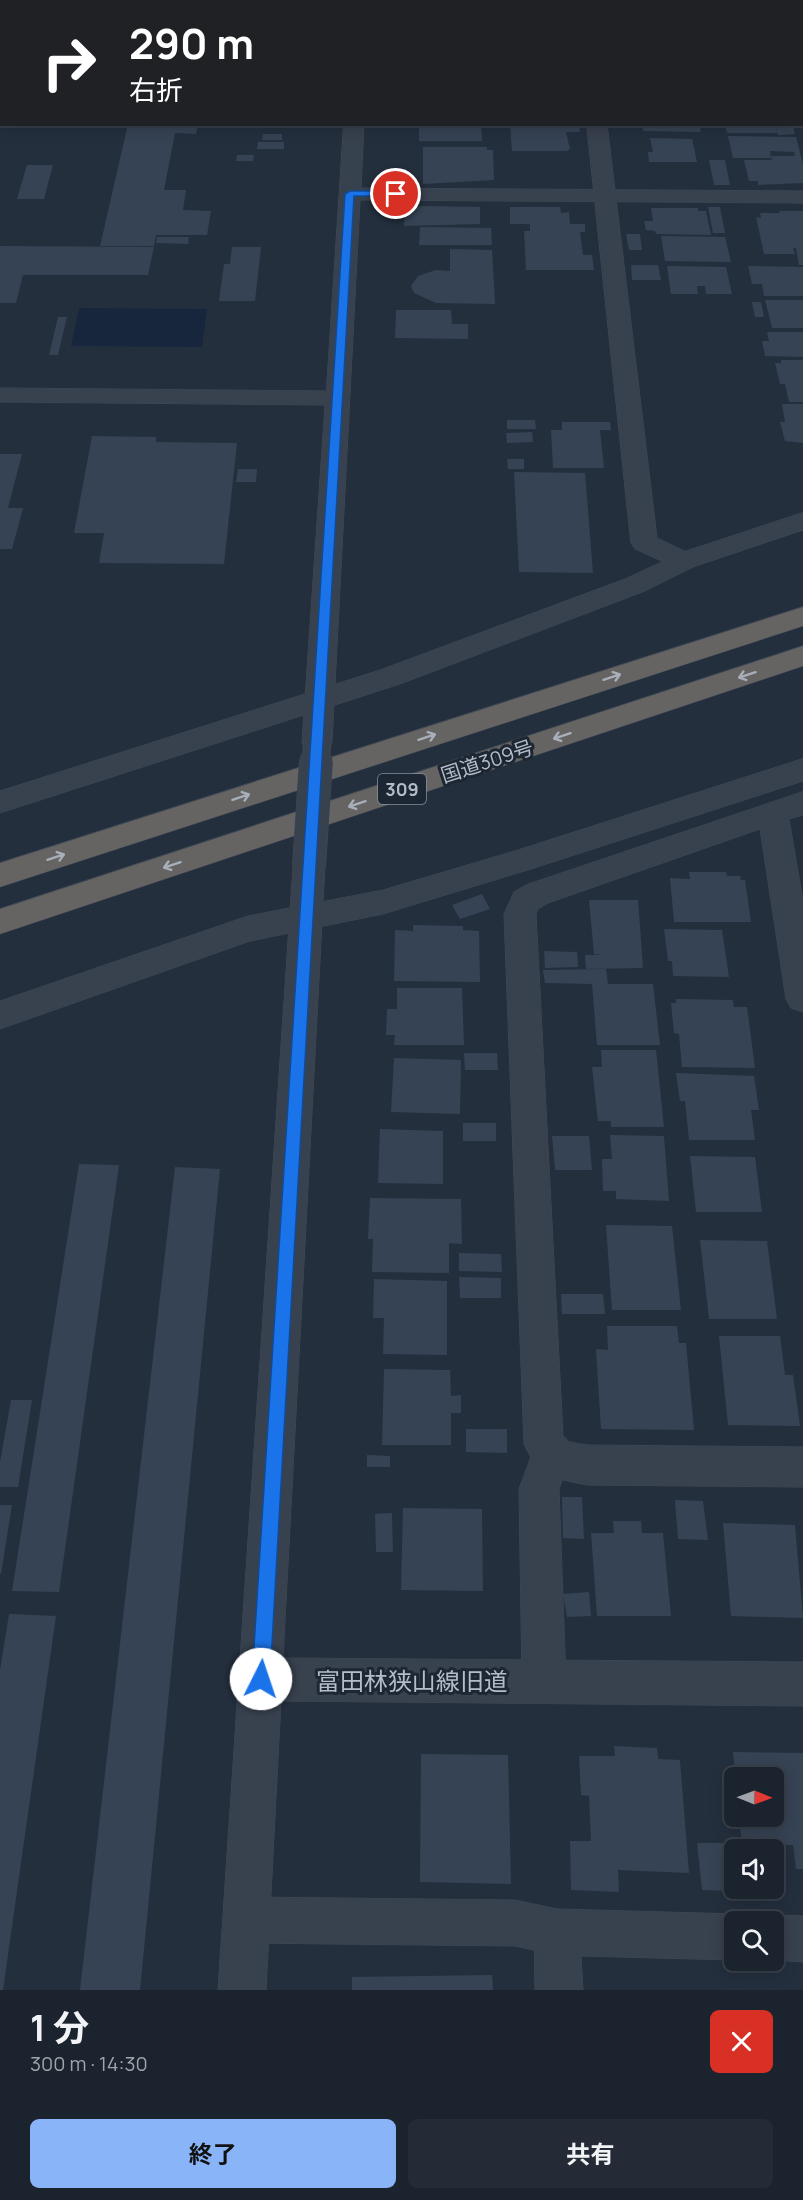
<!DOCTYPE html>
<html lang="ja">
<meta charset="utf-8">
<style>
:root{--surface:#1b232e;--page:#242b36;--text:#f1f3f6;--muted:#a0a4aa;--line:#39404a;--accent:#8ab4f8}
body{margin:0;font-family:Manrope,"Noto Sans JP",sans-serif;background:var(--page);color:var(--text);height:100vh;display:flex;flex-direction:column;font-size:22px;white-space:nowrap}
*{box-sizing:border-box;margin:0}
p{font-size:20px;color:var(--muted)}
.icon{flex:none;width:33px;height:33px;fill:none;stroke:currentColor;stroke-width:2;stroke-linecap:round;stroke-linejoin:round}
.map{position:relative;height:1990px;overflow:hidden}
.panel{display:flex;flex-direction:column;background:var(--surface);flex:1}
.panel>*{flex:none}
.top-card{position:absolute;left:0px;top:0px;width:804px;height:126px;box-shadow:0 3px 15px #0003,0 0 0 2px var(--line);background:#202124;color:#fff;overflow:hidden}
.needle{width:39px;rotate:91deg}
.fabs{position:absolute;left:724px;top:1767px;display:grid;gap:12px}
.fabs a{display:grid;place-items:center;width:60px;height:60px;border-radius:9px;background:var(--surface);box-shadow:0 3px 15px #0003,0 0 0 2px var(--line);font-size:30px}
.pin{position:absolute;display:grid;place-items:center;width:51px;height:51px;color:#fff;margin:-26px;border:3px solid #fff;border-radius:50%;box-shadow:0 2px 6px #0007}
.me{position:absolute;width:66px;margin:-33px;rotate:4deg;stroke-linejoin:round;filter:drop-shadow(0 0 4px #0008)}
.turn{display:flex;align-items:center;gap:21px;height:126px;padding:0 30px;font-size:27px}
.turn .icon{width:78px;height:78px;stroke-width:2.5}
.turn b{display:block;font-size:42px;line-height:51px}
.round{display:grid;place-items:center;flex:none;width:63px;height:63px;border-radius:9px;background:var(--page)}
.summary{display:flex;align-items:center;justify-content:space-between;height:102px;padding:0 30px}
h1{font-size:36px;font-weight:700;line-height:45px}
.cta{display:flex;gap:12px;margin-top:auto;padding:12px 30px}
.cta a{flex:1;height:69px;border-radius:9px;background:var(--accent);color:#111;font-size:24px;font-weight:700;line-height:69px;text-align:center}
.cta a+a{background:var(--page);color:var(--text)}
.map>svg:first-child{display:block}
.water{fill:#17263c}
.building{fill:#364354}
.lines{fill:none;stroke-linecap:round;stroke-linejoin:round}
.pedestrian-casing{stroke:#414a57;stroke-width:1}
.minor-casing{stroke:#414a57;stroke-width:1}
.tertiary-casing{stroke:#414a57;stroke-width:1}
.trunk-casing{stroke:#434c59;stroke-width:1}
.pedestrian{fill:#38414e;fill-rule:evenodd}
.minor{fill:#38414e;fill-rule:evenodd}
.tertiary{fill:#38414e;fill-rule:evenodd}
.trunk{fill:#656462;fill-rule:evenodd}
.tertiary-bridge-far1-casing{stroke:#414a57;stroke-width:28;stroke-linecap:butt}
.tertiary-bridge-casing{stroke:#414a57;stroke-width:34;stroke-linecap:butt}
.tertiary-bridge-far1{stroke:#38414e;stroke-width:26}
.tertiary-bridge{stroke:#38414e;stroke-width:33}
.oneway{stroke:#a8afba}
.route{fill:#1a73e8;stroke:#114b97;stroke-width:1.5}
.labels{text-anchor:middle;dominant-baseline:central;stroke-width:6;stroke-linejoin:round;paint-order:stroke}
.shield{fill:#1d2633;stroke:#878f9c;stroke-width:1.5}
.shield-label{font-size:18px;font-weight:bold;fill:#b4bcc9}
.street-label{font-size:20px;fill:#b4bcc9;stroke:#1d2633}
.near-street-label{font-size:24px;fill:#b4bcc9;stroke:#1d2633}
</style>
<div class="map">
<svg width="803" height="1990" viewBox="0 0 803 1990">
<rect width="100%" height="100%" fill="#242f3e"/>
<path class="water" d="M79,308l128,1 -5,38 -131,-1z"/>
<path class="building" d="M128,124h70l-2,10 -21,-1 -11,57h22l-3,20 28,1 -4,24h-51l-2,11h-54z
M419,124h62l1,17h-63z
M510,124h46v7v-7h23l1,8h-14l4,17 -3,2h-55z
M642,124h57l2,8 -58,-1z
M720,124h55l2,9h-50l-1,-5h-5z
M775,124h18l2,10 -17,1z
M263,134h19v6h-20z
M728,136l68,1 7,27v19l-45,2v-4h-9l-5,-21h28l-1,-4h24l-1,-4 -24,-1 1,7h-38z
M650,138l42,1 5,23h-48l-1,-10h5z
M258,142h26v7h-27z
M423,147h64v3h6l1,30 -71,4z
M237,155h17l-1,6h-17z
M709,160h16l5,25h-16z
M27,165h26l-9,34h-27z
M414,206l66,1v17l-76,2 1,-13 8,-1z
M510,207h50l1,6 8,-1 1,12h15v8h-5l3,23h9l2,15h-68l-2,-39h6v-7h-20z
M708,207h12l5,26h-12z
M651,208h47v3h8l5,24 -55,-1 -1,-3 -9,-1 -2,-9h9z
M779,211h24v54h-4l-3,-17h-3l2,6h-31l-8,-37 5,1 -1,-5h20z
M420,227l71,1 1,17h-73z
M626,234h14l2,16h-13z
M661,236l64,1 6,25 -66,-1z
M157,237h32l-1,7 -32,-1z
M0,246l154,1 -6,28h-125l-7,28h-16z
M232,247h29l-6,54h-36l5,-37h6z
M450,249l42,1 3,54 -59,-1 -22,-10 -3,-7 7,-10 18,-6 14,1z
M631,265h27l3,15h-29z
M667,266l59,1 6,27h-26l-1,-8h-8l1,8h-27z
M748,266l55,1v29h-39l-2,-12h-10z
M765,300h38v28h-31z
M752,302h9l3,15h-9z
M396,310h55l1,14h16v15l-73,-1z
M58,317h9l-9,38h-9z
M767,332h36v25l-38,-1 -3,-15h7z
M781,360h22v42h-14l-4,-18h-5l-5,-21h6z
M782,404h21v39l-18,-2 -5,-19h5z
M507,420h28l1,9h-29z
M562,422h48l1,8h-11l4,38h-51l-2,-38h11z
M532,432l1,10 -26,1 -1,-10z
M92,436l64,1v5l81,1 -13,121 -125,-1 5,-30h-30z
M0,454h22l-14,54h15l-11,41h-12z
M507,459h17v10h-16z
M238,469h19l-1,13h-20z
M514,472l71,1 8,100 -74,-1z
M689,872h37l1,4h13l1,4h4l6,42h-77l-4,-44 20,1z
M482,894l8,15 -30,10 -8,-14z
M589,900h49l5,68 -57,1 -1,-14h17l-8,-1z
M413,925l50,1v4l16,1 1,51 -86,-1 1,-51 18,1z
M664,929l58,1 7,47 -56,-1 -1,-15h-4z
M544,951l33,1 1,15 -33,1z
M606,969l2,15h45l7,61h-63l-5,-61 -47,-1 -2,-13z
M397,988h65l2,57h-70l1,-10h-9l1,-26h10z
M676,999l57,1 1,7h13l8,61 -73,-1 -3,-33 -5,-1 -3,-30h5z
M601,1050h55l8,77h-53v-6h-13l-6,-54h10z
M464,1053h33l1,17h-33z
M394,1058l67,2 -1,54 -69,-2z
M676,1073l78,3 5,34h-8l4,30h-66l-4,-39h-5z
M463,1123h33v18h-33z
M380,1129l63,2v53l-65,-1z
M610,1135l54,1 5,65 -53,-2v-8h-13l-1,-32h10z
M552,1136h37l3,34h-37z
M690,1156l65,1 7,55h-66z
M79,1164l40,1 -60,427 -47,-1z
M175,1167l45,2 -80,821h-60z
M370,1198l91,1 1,45 -13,-1v30l-77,-1 1,-33h-5z
M606,1225l66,1 9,84h-69z
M700,1240l67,1 10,78h-68z
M459,1253l42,1 1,18 -43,-1z
M459,1277l42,1v20h-41z
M374,1279l73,2v74l-64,-1 1,-36h-11z
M561,1294h42l2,20h-43z
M607,1326h70l2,17h7l8,87 -93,-1 -5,-80 12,1z
M719,1336h61l5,39h8l7,51 -72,-1z
M384,1369l66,1 1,26 10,-1v18h-10v32h-69z
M11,1400h21l-14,87h-18v-25z
M466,1429h41v24l-41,-1z
M367,1455l23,1v11h-23z
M562,1497h20l2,42 -21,-1z
M675,1500l28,1 5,39 -30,-1z
M0,1505h12l-11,69 -1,-1z
M403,1508l79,1 1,82 -82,-1z
M392,1513l1,39h-17l-1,-38z
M613,1521h28l1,12h21l8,83h-74l-6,-83h23z
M723,1523l72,2 8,93 -72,-2z
M589,1592l2,24 -24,1 -4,-23z
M9,1614l47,2 -53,374h-3v-320z
M614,1746l43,2 1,11 22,1 9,113 -71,-3 1,22 -48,-2 -1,-49h21l-2,-45 -8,-1 -2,-39h36z
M733,1752l70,1v116h-7l-3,-24 -51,-1 -3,-28h35v-38h-38z
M421,1754l87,1 3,129 -91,-2z
M697,1843h32l4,48 -31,-1z
M492,1975l1,15h-141v-13z"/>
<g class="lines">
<g class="pedestrian-casing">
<path id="pedestrian" d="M684,552l9,3 4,6 -4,6 -48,24 -245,93 -400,129v-22l380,-121 245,-91z
M803,759v22l-272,88 -148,45 -133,27 -250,88v-28l248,-85 135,-26 135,-40z
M552,1433l14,5 6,14 -13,37 7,193 -7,15 -15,7 -15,-7 -7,-15 -3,-193 19,-51z
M247,1897l268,3 42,9 17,6 6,17 -6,17 -17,6 -42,-9 -268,-3 -16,-7 -7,-16 7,-16z"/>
</g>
<g class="minor-casing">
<path id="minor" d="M573,0h18l1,2h-18z
M772,0h18l-19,2z
M802,97h1v14h-1z
M587,124h20l50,414 36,17 4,6 -4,6 -9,3 -9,-3 -40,-18 -4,-6z
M803,792v23l-14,4 14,82v111l-12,-4 -5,-9 -26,-170 -212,74 -10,6 -2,5 27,522 6,6 18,3 216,2v40l-216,-2c-32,-6 -49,-9 -63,-41l-20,-530 10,-22 12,-7z
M557,1909l178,5 17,8h-17v38l-154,-4 2,34h-48l-1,-58 6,-17z
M774,1915l29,1v46l-31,-2h2v-38h-17z"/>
</g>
<g class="tertiary-casing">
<path id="tertiary" d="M352,0h18v2h-18z
M344,124h20l-3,64 442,3v12l-443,-3 -28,543 -5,7 -10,4 -10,-4 -5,-7 23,-338 -325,-3v-14l326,3z
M803,513v17l-119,40 -9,-3 -4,-6 4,-6z
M309,854l11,4 5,8 -42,792 520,4v44l-522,-5 -15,289h-48l75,-1124 5,-8z"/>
</g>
<g class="trunk-casing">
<path id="trunk" d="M803,607v19l-803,261v-24z
M803,646v20l-803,268v-25z"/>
</g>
<use href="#pedestrian" class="pedestrian"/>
<use href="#minor" class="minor"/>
<use href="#tertiary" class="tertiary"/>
<use href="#trunk" class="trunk"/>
<g class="tertiary-bridge-far1-casing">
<path id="tertiary-bridge-far1" d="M316,763l1,-20"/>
</g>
<g class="tertiary-bridge-casing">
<path id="tertiary-bridge" d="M309,866l7,-105"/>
</g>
<use href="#tertiary-bridge-far1" class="tertiary-bridge-far1"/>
<use href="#tertiary-bridge" class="tertiary-bridge"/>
</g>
<defs><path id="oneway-shaft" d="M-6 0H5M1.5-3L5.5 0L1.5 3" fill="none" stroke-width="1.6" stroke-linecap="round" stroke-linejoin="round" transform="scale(1.5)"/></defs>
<g class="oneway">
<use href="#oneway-shaft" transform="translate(747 675) rotate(162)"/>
<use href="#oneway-shaft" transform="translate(612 677) rotate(-18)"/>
<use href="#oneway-shaft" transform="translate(562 736) rotate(162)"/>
<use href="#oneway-shaft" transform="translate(427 737) rotate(-18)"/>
<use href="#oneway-shaft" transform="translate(241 797) rotate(-18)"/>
<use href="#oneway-shaft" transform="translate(357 804) rotate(162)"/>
<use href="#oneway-shaft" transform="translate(56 857) rotate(-18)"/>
<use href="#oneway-shaft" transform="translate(172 865) rotate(162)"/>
</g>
<path class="route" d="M396,191l5,3 -2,2h-45l-84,1483 -3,7 -6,2 -6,-2 -3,-7 93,-1485 5,-3z"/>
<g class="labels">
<rect class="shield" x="378" y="774" width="48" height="30" rx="4.5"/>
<g class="shield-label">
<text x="402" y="789">309</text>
</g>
<g class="street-label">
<text transform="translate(487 761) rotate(-18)">国道309号</text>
</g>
<g class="near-street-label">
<text x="412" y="1680">富田林狭山線旧道</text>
</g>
</g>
</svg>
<div class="fabs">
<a><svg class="needle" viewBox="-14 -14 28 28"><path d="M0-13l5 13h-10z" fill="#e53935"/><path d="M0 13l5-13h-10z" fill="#a0a4aa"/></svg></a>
<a><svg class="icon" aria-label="sound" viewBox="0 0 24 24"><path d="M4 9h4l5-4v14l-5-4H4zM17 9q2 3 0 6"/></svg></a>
<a><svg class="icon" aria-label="search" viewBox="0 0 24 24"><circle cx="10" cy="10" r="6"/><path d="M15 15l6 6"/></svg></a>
</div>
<div class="pin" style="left:396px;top:194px;background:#d93025"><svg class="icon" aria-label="arrive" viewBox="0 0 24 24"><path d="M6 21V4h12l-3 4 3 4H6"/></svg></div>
<svg class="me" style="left:261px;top:1679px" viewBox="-20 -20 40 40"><circle r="19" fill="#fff"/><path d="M0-13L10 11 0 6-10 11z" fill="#1a73e8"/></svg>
<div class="top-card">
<div class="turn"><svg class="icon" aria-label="right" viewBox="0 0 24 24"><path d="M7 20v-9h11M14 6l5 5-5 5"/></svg><div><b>290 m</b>右折</div></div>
</div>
</div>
<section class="panel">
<div class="summary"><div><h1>1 分</h1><p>300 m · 14:30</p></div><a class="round" style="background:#d93025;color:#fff"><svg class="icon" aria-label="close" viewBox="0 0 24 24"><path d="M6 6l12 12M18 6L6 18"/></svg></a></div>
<div class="cta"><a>終了</a><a>共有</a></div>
</section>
